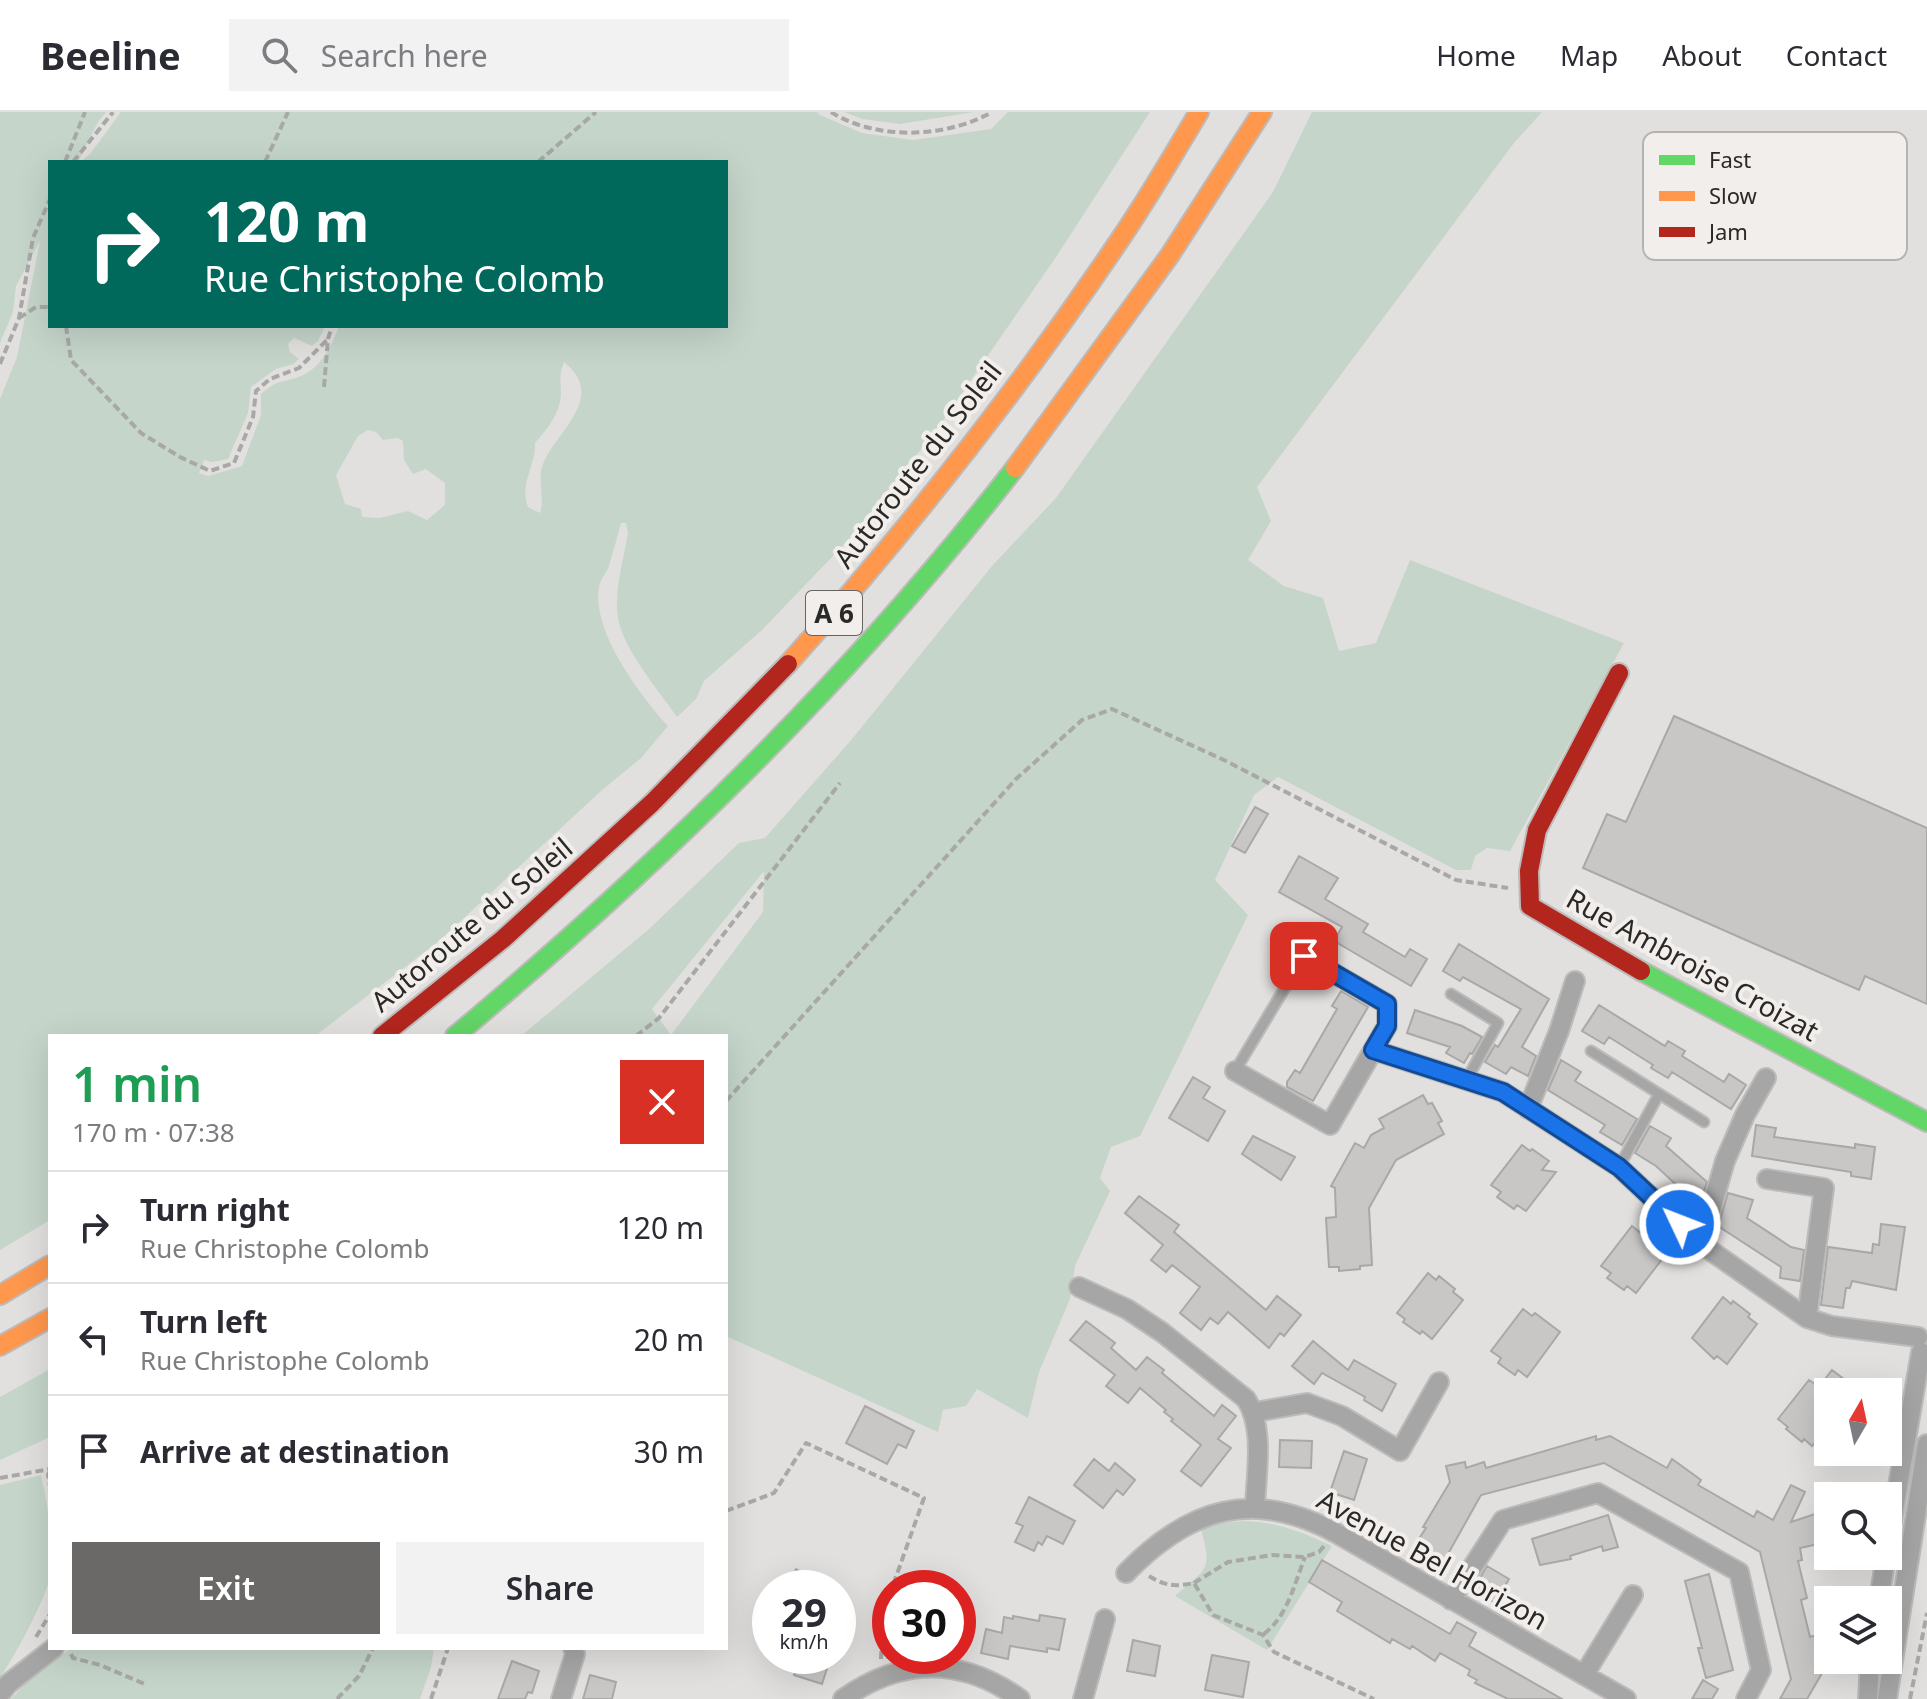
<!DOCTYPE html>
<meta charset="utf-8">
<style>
:root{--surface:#fff;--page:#f2f2f3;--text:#2b2b33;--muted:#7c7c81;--line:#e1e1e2;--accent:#6a6968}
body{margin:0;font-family:"Noto Sans",sans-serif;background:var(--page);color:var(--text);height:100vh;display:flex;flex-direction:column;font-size:30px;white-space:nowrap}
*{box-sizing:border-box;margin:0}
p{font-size:26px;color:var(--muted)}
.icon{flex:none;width:44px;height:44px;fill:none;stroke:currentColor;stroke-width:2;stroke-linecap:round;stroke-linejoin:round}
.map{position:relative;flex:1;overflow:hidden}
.drawer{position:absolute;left:48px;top:922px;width:680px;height:616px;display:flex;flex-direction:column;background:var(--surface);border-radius:0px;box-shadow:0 8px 32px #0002}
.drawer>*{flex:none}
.top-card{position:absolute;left:48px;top:48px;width:680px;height:168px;border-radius:0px;box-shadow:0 8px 32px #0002;background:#00695c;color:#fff;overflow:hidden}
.needle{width:52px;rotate:9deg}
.controls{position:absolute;left:1814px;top:1266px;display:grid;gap:16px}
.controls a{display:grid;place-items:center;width:88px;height:88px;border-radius:0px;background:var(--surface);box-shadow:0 8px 32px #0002;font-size:40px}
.speed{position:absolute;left:752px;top:1458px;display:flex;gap:16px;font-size:40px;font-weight:700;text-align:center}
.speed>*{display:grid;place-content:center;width:104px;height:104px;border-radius:50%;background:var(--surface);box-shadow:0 8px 32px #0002;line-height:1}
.speed small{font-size:20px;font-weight:400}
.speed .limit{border:12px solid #d22;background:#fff;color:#111}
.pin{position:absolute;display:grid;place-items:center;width:68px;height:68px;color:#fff;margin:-34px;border-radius:16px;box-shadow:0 4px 12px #0006}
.me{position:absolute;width:88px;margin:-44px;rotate:313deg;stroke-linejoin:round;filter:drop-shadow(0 0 6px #0008)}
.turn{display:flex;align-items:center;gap:28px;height:168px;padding:0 24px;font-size:36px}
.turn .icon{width:104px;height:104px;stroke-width:2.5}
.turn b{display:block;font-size:56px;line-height:68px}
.round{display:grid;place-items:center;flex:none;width:84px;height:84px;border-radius:0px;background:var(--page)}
.summary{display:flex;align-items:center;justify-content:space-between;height:136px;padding:0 24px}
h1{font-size:48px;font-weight:600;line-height:60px;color:#1e9e55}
.cta{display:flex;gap:16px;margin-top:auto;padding:16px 24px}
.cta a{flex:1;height:92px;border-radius:0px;background:var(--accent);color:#fff;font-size:32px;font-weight:600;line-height:92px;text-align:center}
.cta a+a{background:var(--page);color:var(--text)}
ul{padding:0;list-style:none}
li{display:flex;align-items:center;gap:24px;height:112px;padding:0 24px;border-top:2px solid var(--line)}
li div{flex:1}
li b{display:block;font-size:30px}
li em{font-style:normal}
header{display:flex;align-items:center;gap:48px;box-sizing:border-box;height:112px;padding:0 40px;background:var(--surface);border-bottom:2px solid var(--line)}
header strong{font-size:38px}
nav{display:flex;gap:44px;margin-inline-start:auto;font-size:28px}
.search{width:560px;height:72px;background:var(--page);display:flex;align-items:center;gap:20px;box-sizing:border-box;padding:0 28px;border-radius:0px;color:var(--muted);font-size:30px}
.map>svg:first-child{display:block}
.green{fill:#c5d5ca;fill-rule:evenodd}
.building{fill:#c8c7c6;stroke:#a9a8a7;stroke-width:2}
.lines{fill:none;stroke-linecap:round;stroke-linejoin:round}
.lane-casing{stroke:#bcbbba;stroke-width:13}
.street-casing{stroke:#bcbbba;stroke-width:22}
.fast-casing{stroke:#bcbbba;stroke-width:22}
.slow-casing{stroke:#bcbbba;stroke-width:22}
.jam-casing{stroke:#bcbbba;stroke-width:22}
.path{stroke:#a8a8a7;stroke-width:4;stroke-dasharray:8 4;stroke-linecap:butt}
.lane{stroke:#a6a6a6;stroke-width:9}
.street{stroke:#a6a6a6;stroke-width:18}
.fast{stroke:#63d668;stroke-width:18}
.slow{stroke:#ff974d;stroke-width:18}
.jam{stroke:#b3261e;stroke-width:18}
.route-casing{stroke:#114b97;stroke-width:20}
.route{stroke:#1a73e8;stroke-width:14}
.labels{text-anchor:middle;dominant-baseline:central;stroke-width:8;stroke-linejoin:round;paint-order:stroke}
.shield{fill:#f1eeeb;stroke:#666462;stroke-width:2}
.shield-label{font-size:26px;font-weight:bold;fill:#2a2928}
.street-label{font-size:28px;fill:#2a2928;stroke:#f1eeeb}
.key{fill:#f1eeeb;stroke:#b5b3b0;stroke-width:2}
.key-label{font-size:22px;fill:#2a2928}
</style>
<header>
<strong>Beeline</strong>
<div class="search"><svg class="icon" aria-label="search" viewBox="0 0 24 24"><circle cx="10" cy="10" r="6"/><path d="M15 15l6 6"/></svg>Search here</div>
<nav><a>Home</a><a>Map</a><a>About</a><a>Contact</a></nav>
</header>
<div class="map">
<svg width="1927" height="1587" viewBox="0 0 1927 1587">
<rect width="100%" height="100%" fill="#e2e0de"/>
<path class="green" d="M0,0h106l-8,10 -20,40h-28v164h275l-7,15 -6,5 -18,-8 -6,6 2,8 9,7 -6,5 -17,5 -25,18 -3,26 -20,46 -16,3 -8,-2 -5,13 9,3 34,-10 19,-51v-21c19,-16 19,-10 40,-18 20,-8 31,-31 38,-50h387v-164h-646l10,-8 31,-42h696l3,3 42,18 51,7 78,-11 17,-17h142l-94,145 -116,168 -85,108 -93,97 -58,51 -8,18 -19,18c-20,-30 -60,-73 -60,-109 -1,-24 7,-51 11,-75l-2,-10h-5c-4,15 -8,29 -12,43 -2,6 -7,11 -9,17 -12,44 40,112 68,143l-27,32 -40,33 -162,150 -124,95h-265v184l-50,30v-851l17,-42 23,-116 -24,45 -3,26 -13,31zM564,250c44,35 -8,69 -21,102 -6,14 2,34 -3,49l-12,-6c-9,-24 8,-41 7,-64 10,-12 21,-24 25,-41 3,-14 -3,-23 4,-40zM368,318l8,2 7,8 14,-2 6,3 1,19 9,14 13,-5 19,14v22l-18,15 -19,-9 -28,7 -18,-1 -1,-8 -16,-5 -9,-29 22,-39z
M844,0h130l-74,12 -38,-5z
M1312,0h230l-28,31 -257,344 14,34 -23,39 36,26 39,12 16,53 37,-8 34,-83 214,83 -114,208 -23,-3 -12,8 -4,14h-15l-178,-93 -24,18 -39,85 33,35 -108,221 -29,11 -11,31 10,13 -35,75 -5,33 -31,73 -11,46 -51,-29 -11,17 -23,4 -5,22 -212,-96v-300h-205l128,-107 90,-86 26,-5 87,-99 140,-173 64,-68 217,-306zM764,759l-1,41 -92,123 -19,-26z
M50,1257v68l-50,23v-63z
M41,1363c6,26 16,82 8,107 -10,29 -32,70 -49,96v-193z
M1244,1409c33,1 58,11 88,25l-65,104 -92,-54c31,-29 38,-23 26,-67l21,-6z
M72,1536l62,2 4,-2h296l-3,19 -11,32h-409l25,-27z"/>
<path class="building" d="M1674,604l253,112v176l-62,-28 -6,14 -276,-122 24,-54 19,8z
M1255,695l13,7 -23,39 -13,-7z
M1299,744l39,22 -13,21 43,25 -5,8 42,25 5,-8 17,10 -16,27 -77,-45 8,-14 -63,-35z
M1459,832l90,55 -27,48 14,9 -8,20 -17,-9 -5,7 -21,-12 10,-17 3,2 23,-38 -58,-32 -3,4 -17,-10z
M1341,879l27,16 -55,94 -26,-14v-5l8,-12 5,3 37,-64 -5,-3z
M1599,893l66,41 3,-5 17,10 -3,5 42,26 5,-8 17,11 -15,24 -59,-37 -4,6 -17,-10 2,-3 -44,-28 -5,7 -22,-13z
M1415,898l47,16 20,11 -10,17 -2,-1 -6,10 -18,-10 4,-6 -43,-14z
M1561,948l20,12 -6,9 62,38 -15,26 -22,-13 5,-7 -57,-35z
M1193,965l17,10 -7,11 22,13 -17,30 -39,-23z
M1423,983l5,9 4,-1 10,18 -4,2 6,11 -48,26 -27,48 3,57 -12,1v3l-21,2v-4h-10l-3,-49 10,-1 -1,-29 -4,-2 24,-43 9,5 7,-13 13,-7 -5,-9z
M1756,1013l20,3 -2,9 81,11v-4l20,3 -4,32 -20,-3v-4l-99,-16z
M1650,1014l21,12 -5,8 41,36 -8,24 -43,-40 -21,-13z
M1253,1024l42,21 -14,23 -39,-26z
M1522,1033l8,6 2,-2 17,12 -7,9 14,2 -30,39 -9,-6 -3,4 -17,-12 4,-5 -10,-7z
M1728,1081l25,7 -6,18 44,29 13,3 -4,31 -20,-3 1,-11 -60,-39 -2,-4z
M1139,1084l40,29 -5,7 92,78 11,-14 24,19 -17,21 -4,-3 -11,15 -41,-36 -10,12 -8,-6 -9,12 -21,-17 20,-26 -28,-22 -6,7 -15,-12 12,-15 -38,-32z
M1881,1112l24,3 -9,63 -44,-9 -2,7h-4l-3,20 -22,-3 7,-58 44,6 1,-9 6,1z
M1632,1114l10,8 2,-3 16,13 -2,3 8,7 -30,39 -9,-7 -3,4 -17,-12 4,-5 -10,-7z
M1428,1161l8,7 3,-4 16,13 -2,3 10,8 -31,39 -10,-8 -2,3 -17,-12 2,-3 -8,-6z
M1723,1185l8,7 2,-3 17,13 -2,3 9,7 -30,40 -10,-8 -3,3 -22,-21z
M1523,1197l9,7 3,-3 25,19 -33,45 -9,-7 -3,5 -17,-12 3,-5 -10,-7z
M1086,1209l29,22 -4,5 25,22 11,-13 17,13 -2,3 52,43 8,-11 14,11 -18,23 13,9 -30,38 -20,-15 20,-26 -30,-24 2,-2 -9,-7 2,-2 -26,-22 -12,15 -22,-17 9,-11 -45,-35z
M1313,1229l35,29 6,-10 42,24 -14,27 -18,-11 1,-3 -43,-24 -8,11 -22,-18z
M1832,1258l17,13 -8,9h-13v34l-16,20 -8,-7 -2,3 -16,-13 2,-2 -10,-8 31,-39 10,7z
M865,1294l49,25 -8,17 -8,-4 -11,20 -41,-21z
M1596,1324v4l14,-4 57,32 5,-9 29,21 -3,5 56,32 3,-6 16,9 18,-35 14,7 -14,30 24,-8 8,29 -23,5 2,12 -4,1 9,37 -6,2 9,37 7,-2 8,33 -18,31h-27l11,-20 -31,-127 -156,-89 -123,32 -42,75 -24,-13 7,-11 -6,-3 10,-15 -3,-1 27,-45 -4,-16 19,-4 1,6 18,-6 2,6z
M1280,1328l32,1 -1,27 -32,-1z
M1344,1339l23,8 -13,41 -24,-8z
M1094,1347l15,12 6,-8 20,17 -12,15 -6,-5 -14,18 -29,-23z
M1029,1385l46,24 -12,23 -16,-8 -5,9 -4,-3 -4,9 -19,-9 8,-16 -7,-3z
M1608,1403l10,32 -15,4 -1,-5 -32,10 1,3 -31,6 -8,-26z
M1322,1448l128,74 7,-12 19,11 -7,13 93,53h-54l-33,-16 2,-3 -9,-5 2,-5 -30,-17 -5,8 -23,-15 -2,3 -18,-10 -2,4 -53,-32 5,-9 -33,-20z
M1487,1454l22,13 -14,24 -22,-13z
M796,1457l34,19h-44z
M1709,1462l24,96 -27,8 -8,-30h4l-17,-67z
M1040,1503l25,4 -6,31 -12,-2v4l-37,-6 -2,13 -27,-6 5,-24 16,4 2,-16 9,2v-3l26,5z
M1133,1528l27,6 -5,30 -28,-5z
M1212,1543l37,7 -6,35 -38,-7z
M801,1544h30l-9,28 -28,-9z
M512,1549l27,10 -7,22 -4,-1 -3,7h-27z
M590,1563l26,7 -4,17h-29z
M1703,1568l15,9 -6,10h-20z"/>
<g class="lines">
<g class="lane-casing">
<path id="lane" d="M1451,882l47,29 -31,56
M1591,939l113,71
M1235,959l69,-115
M1619,1055l40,-73"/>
</g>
<g class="street-casing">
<path id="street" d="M1373,938l130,42 116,75 82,77 106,74 25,8 86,11
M1235,959l95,54 57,-99v-22l-83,-48
M1528,997l31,-78 16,-50
M1767,1067l57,9 -17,130
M1701,1132l24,-83 20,-46 21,-37
M1079,1175l48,22 36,24 83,66c19,29 10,74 9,108
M1255,1300l52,-9 35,13 58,35 39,-69
M1888,1432l33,-192
M1126,1461c63,-65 127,-85 210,-40l290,166
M1451,1488l52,-80 95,-27 141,79 22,98 -15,29
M1879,1488l7,-44
M1584,1563l49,-80
M0,1582l8,-10 46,-36
M561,1587l14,-45 -2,-6
M843,1587c59,-42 119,-42 177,0
M1083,1587l22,-80
M1868,1587l2,-39
M1887,1587l40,-255"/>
</g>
<g class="fast-casing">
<path id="fast" d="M1641,859l286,151
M455,924c205,-172 396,-357 560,-568"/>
</g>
<g class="slow-casing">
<path id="slow" d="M1015,356l155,-213 92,-143
M788,552c119,-133 231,-275 331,-423 29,-42 54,-86 80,-129
M0,1183l50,-30
M0,1234l50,-28"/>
</g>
<g class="jam-casing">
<path id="jam" d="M1619,561l-82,157 -8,41 1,35 111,65
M382,924l121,-97 149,-136 136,-139"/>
</g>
<path class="path" d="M831,0c46,29 115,26 161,0
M65,50l20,-50
M73,50l40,-50
M265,50l23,-50
M538,50l58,-50
M19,206l17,-11h14
M66,214l5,34 70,73 39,24 30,14 24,-8 19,-46 3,-26 14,-12 29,-11 29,-29
M0,252l19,-46 14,-80 17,-39
M324,275l4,-48 4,-13
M636,924l23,-18 181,-235
M726,989l290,-322 66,-59 30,-11 112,51 232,120 52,8
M50,1359l-2,4 2,11
M0,1366l50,-9
M726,1399l48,-18 32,-50 118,55 -32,90
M1149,1464c16,10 26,11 45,7l19,32 50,20 11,17 100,47
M1194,1471l34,-21 44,-7 33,2 14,-5 6,-7
M1264,1522c24,-19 30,-49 41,-77
M36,1525l14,-23
M71,1542l2,4 27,7 47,20
M881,1547l2,-45 7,-20
M337,1587l22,-23 14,-28
M431,1587l17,-51
M1910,1587l17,-86"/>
<use href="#lane" class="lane"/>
<use href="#street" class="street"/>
<use href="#fast" class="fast"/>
<use href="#slow" class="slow"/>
<use href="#jam" class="jam"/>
</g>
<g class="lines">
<g class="route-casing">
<path id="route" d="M1304,844l83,48v22l-14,24 130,42 116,75 61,57"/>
</g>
<use href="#route" class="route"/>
</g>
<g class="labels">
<rect class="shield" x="806" y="479" width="56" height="44" rx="6"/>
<g class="shield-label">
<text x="834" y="501">A 6</text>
</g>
<g class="street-label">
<text transform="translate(917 352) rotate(-52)">Autoroute du Soleil</text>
<text transform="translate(471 812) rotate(-40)">Autoroute du Soleil</text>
<text transform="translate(1693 852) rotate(29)">Rue Ambroise Croizat</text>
<text transform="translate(1433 1447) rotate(29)">Avenue Bel Horizon</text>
</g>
</g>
<rect x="1643" y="20" width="264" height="128" rx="12" class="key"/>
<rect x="1659" y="43" width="36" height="10" fill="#63d668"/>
<rect x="1659" y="79" width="36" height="10" fill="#ff974d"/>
<rect x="1659" y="115" width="36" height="10" fill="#b3261e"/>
<g class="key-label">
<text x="1709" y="56">Fast</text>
<text x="1709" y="92">Slow</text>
<text x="1709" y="128">Jam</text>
</g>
</svg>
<div class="controls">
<a><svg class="needle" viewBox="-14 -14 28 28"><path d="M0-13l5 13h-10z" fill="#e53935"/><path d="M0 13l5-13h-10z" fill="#7c7c81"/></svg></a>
<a><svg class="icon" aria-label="search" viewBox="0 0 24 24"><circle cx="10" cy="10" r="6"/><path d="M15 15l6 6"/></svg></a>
<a><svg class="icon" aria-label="layers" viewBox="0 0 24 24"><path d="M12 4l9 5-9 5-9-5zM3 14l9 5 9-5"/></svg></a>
</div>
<div class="speed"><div>29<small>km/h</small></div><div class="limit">30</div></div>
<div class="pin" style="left:1304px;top:844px;background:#d93025"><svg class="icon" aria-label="arrive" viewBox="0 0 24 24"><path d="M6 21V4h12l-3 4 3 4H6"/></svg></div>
<svg class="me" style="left:1680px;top:1112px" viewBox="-20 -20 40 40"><circle r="17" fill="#1a73e8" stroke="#fff" stroke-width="3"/><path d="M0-11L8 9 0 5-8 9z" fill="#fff"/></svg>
<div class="top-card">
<div class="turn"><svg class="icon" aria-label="right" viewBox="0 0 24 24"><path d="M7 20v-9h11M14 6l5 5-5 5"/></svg><div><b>120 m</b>Rue Christophe Colomb</div></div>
</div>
<section class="drawer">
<div class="summary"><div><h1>1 min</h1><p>170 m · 07:38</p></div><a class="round" style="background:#d93025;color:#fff"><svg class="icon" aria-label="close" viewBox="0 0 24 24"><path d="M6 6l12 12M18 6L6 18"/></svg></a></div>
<ul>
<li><svg class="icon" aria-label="right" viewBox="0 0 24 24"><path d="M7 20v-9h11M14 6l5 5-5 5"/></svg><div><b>Turn right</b><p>Rue Christophe Colomb</p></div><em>120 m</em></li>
<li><svg class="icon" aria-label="left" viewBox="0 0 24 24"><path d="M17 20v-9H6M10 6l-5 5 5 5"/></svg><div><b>Turn left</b><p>Rue Christophe Colomb</p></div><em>20 m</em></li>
<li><svg class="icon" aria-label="arrive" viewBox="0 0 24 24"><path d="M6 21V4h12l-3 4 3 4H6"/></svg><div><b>Arrive at destination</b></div><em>30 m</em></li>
</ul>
<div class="cta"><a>Exit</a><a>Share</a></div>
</section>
</div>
